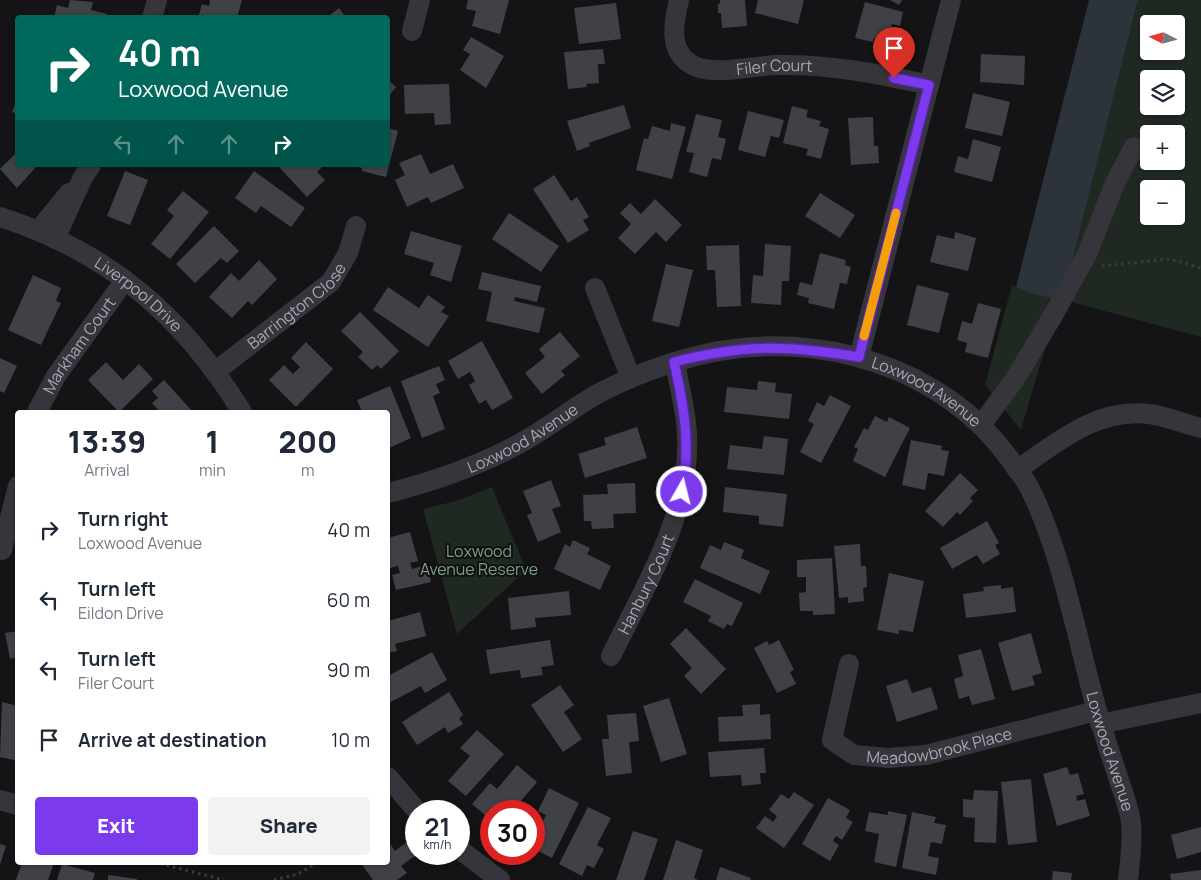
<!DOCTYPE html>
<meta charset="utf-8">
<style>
:root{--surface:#fff;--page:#f2f2f3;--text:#1f2937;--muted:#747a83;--accent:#7c3aed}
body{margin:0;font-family:Manrope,sans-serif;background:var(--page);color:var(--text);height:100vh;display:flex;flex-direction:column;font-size:19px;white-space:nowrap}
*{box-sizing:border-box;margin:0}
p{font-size:16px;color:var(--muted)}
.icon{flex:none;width:28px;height:28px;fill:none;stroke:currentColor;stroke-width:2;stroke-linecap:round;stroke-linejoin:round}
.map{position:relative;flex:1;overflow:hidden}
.sheet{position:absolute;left:15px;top:410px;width:375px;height:455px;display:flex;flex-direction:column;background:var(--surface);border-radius:5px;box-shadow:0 1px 4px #0004}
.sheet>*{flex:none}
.top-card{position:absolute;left:15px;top:15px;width:375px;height:152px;border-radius:5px;box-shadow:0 1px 4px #0004;background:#00695c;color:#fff;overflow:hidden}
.needle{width:32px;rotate:276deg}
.tools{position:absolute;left:1140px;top:15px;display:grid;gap:10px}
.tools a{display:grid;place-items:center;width:45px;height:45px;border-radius:5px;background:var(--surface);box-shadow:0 1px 4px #0004;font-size:25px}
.speed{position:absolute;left:405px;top:800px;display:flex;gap:10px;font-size:25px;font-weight:700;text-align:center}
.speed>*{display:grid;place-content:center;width:65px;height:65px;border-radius:50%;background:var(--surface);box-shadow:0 1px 4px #0004;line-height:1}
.speed small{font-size:12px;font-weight:400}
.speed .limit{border:8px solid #d22;background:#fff;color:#111}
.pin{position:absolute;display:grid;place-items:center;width:42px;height:42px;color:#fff;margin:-51px -21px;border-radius:50% 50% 50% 0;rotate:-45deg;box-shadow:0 0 5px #0007}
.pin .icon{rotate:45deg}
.me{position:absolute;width:55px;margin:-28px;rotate:8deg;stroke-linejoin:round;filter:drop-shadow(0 0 4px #0008)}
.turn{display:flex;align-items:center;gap:18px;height:105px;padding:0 20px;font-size:22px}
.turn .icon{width:65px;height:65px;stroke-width:2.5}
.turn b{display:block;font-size:35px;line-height:42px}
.lanes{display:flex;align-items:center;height:48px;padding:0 20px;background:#0003;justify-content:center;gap:25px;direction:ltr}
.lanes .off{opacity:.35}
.eta{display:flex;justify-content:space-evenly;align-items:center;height:85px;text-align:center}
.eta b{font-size:30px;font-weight:800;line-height:35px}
.primary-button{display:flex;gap:10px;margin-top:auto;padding:10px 20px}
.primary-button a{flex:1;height:58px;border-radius:5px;background:var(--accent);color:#fff;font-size:20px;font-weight:800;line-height:58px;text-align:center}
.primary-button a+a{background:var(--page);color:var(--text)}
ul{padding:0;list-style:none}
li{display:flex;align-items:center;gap:15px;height:70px;padding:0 20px}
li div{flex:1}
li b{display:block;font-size:19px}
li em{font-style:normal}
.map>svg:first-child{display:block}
.green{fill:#202822;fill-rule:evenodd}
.water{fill:#2c333b}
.building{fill:#404146}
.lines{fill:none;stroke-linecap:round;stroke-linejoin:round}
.path{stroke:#3b3c42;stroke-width:3;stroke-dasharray:2.5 4;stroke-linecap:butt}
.minor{stroke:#35353b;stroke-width:20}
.route-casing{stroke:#51269a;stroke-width:12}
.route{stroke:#7c3aed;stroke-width:9}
.slow{stroke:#f59e0b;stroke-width:9}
.labels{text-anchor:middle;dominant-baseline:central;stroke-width:4;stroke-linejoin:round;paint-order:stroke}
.street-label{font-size:16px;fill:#a6a9b6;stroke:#0f0f11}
.park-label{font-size:16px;fill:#7ca182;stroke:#0f0f11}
</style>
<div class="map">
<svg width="1201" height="880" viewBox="0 0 1201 880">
<rect width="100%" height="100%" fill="#141416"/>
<path class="green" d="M1138,0h63v337l-130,-35 -24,39 -26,89 -36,-45 27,-100 17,8 43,-31zM1149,24h27v27h-27zM1149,79h27v27h-27zM1149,134h27v27h-27zM1149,189h27v27h-27z
M492,487l34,83 -69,64 -34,-125 33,-8z"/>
<path class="water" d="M1089,0h49l-66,262 -16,37 -27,-6 -13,-6z"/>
<path class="building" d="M70,0l23,2 -2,8 16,4v4h-53l3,-13 11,3z
M210,0h32l-5,18h-39l4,-14 7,2z
M468,0h41l-9,34 -28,-8 4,-15 -10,-2z
M720,0h25l2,26 -25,2 -1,-15h-3v-9l2,-1z
M758,0h46l-6,24 -43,-11z
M890,0h12l-3,5z
M865,2l38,10 -3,14 -8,-2 -5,18 -13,-4 -1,4 -18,-4z
M616,3l5,36 -42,5 -5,-36z
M339,8l7,10h-20z
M471,37l33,19 -18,32 -26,-18 10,-16 -7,-4z
M603,49l2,15h-7l1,19 -13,1 1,3 -19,2 -4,-37z
M981,54l44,2 -1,29 -44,-3z
M388,80l8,7 -8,10z
M449,84l2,40 -16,1 -1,-12 -29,1 -1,-29z
M973,93l37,9 -8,34 -37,-8z
M18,96v18l-6,-2z
M624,105l7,23 -42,15 1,3 -13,5 -10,-30z
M792,106l16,4 -2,7 15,4 -2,5 10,3 -8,30 -15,-4 2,-6 -25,-6z
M748,111l36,9 -5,18 -8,-2 -6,21 -27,-7z
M696,114l26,6 -4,17 8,2 -5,21 -9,-2 -5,19 -18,-5 5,-19 -8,-1z
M873,117l1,29h4l1,17 -28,2 -3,-47z
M671,123l15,4 -14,52 -36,-9 8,-32 4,1 4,-13 18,5z
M388,128l10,3 -12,46 -24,-6v-3l-8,-2 34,-1z
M973,139l28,8 -9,35 -38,-10 4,-16 10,3z
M18,151v14h20l-21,23 -17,-19z
M421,154l9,20 23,-10 11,24 -33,15 -3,-6 -21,10 -12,-27 10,-5 -6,-12z
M277,165h47l-7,7 8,8 -18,17z
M125,171l23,9 -18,45 -23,-9z
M254,171l51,37 -14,19 -30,-21 -5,7 -21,-15z
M554,175l17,26 6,-4 12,20 -6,3 6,10 -21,13 -35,-54z
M183,191l26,21 -39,47 -19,-15 23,-28 -7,-6z
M820,193l35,22 -15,23 -35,-22z
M655,199l27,26 -16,17 -10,-10 -21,22 -17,-16 13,-14 -11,-11 10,-10 11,11z
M509,213l50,33 -18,26 -49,-33z
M214,226l25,25 -12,12 -6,-5 -26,25 -19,-19z
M411,231l51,15 -11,36 -21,-7 4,-12 -30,-9z
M955,232l21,6 -8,33 -38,-9 7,-27 17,4z
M765,244l26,2 -2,35h-7l-1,24 -30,-2 2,-28 10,1z
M739,245l2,61 -24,1 -2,-37h-8l-1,-24z
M820,253l26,7 -1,5 6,2 -4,17 -7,-1 -6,26 -26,-6 1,-5 -12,-3 3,-13 12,3z
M259,260l18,19 -25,26 -4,-4 -16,17 -23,-21 22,-24 8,8z
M666,264l27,6 -14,57 -27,-6z
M482,272l59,14 -4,16 -22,-5 -1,4 31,7 -6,25 -53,-12 6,-29 -14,-3z
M33,275l28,13 -5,13 5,2 -20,42 -33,-15z
M917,285l32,8 -10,40 -32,-8z
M388,287l31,21 9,-13 17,12 -4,5 8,4 -21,31 -55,-37z
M978,303l23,6 -13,49 -23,-6 2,-9 -10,-3 5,-19 10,3z
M360,312l39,39 -18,18 -4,-4 -5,5 -14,-13 5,-5 -22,-21z
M560,332l20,24 -19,15 4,4 -23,19 -17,-21 20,-16 -6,-8z
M482,341l31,57 -21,12 -6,-10 -7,4 -10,-19 6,-4 -5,-9 -12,7 -10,-18z
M306,342l27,27 -37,38 -27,-27 15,-15 9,9 7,-7 -9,-9z
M0,358l17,8 -13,27 -4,-2z
M106,362l17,18 16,-16 14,15 -34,33 -31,-32z
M439,366l6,14 -9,4 4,9 -7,3 12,33 -23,9 -21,-57z
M164,380l29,32h-33l-8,-9 6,-5 -6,-7z
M758,381l18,2 -1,9 17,2 -3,25 -65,-7 3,-25 30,3z
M390,386l21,52 -22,10 -1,-36h-26l-5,-12z
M830,395l21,11 -30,57 -21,-11 14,-28 -6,-3 9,-19 7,4z
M875,416l12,6 2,-5 21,11 -25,49 -32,-16 5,-12 -4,-2 10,-19 4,2z
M637,427l10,31 -62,20 -7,-24 28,-9 -2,-7z
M764,436l24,3 -4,36 -57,-6 3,-24 32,4z
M911,440l31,6 -1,4 8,1 -5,25 -16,-3 -3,17 -23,-5z
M960,473l18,17 -8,8 3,3 -13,14 -3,-3 -14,15 -18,-16z
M551,480l10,26 -9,3 9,23 -23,10 -11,-27 5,-2 -9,-22z
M635,483l1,30 -23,1 1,14 -22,1 -1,-8h-7l-1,-26 25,-1 -1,-10z
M725,487l62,7 -4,33 -24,-3v-8l-36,-4z
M987,521l12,22 -4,2 5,9 -17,10 -6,-9 -25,14 -12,-21z
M410,532l8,29 -8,2 2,6 15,-4 4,17 -35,8 -4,-15 8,-2 -2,-7 -8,2 -2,-11v-19z
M573,540l17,8 -3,6 24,12 -11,24 -46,-21 11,-25 5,3z
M724,542l20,8 -3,8 29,13 -10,23 -60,-26 10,-23 11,5z
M860,544l1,22h5l1,21 -4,1 1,13 -16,2v-6l-9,1 -5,-52z
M832,558l3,56 -22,1v-4h-13l-1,-18 7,-1v-15h-9v-17z
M889,573l35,8 -11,51 -14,-2v4l-22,-4z
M695,579l48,24 -11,23 -5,-2 -3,5 -16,-8 3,-5 -28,-14z
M1001,585v4l12,-2 3,25 -50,6 -3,-24 21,-3 -1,-4z
M569,591l2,24 -36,3 1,9 -25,3 -3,-32z
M420,612l6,24 -31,8 2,7 -9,2v-32z
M686,628l40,41 -25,25 -17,-18 8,-8 -22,-24z
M18,631v26l-8,2 -5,-26z
M1031,633l11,40 -10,3 3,9 -23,6 -14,-48z
M550,640l4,25 -13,2 2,8 -22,3 -1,-8 -30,4 -4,-24z
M779,640l15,30 -4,2 6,12 -19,9 -23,-45 13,-7 2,4z
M981,649l14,50 -23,6 -3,-9 -10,3 -5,-20 9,-3 -5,-21z
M432,652l15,28 -22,13 -4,-7 -32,17 -1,-27z
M907,679l5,14 19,-6 7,22 -41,13 -11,-36z
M560,685l14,20 -10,7 18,27 -19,13 -32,-47z
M449,692l14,23 -4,3 4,6 -15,9 -3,-6 -28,18 -15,-23z
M669,698l18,56 -26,8 -18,-56z
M2,702l16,4v55l-18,-4z
M760,704v11l10,-1 1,25 -52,3 -1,-25 25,-1 -1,-11z
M636,713l3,28 -10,1 3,31 -26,3 -4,-37h7l-2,-24z
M477,730l27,24 -38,42 -18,-15 22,-25 -10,-8z
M764,748l2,25h-6l1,11 -19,2 -1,-11 -31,2 -2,-25z
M517,765l20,17 -23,27 -5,-4 -5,6h-13v9l-19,-16 18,-21 7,6z
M1067,767l3,8 8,-2 6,21 -8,2 1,5 8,-2 5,17 -33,10 -14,-52z
M1031,779l6,63 -29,3 -7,-63z
M549,788l30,15 -27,55 -18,-9v-9l12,-25 -8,-4z
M974,790l24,1 -2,52 -22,-1 1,-24 -12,-1v-18l10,1z
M794,792l20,13 -30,43 -28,-20 9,-12 8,6 4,-6 -8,-6 12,-16 8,5z
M828,798l22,12 -4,8 7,4 -11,18 -6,-4 -3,5 6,4 -9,16 -28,-17z
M588,807l23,11 -14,27 7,4 -10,19 -7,-3 -5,11 -23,-12z
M888,811l19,4 -11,52 -22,-5 5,-28 -14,-3 4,-19 19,3z
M912,812l24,5 -2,6 12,2 -4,19 -11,-2 -3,14 11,2 -3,17 -34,-7z
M1201,827v25l-24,7 -6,-24z
M633,831l25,8 -14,41h-28z
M676,840l27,10 -9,28 4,2h-35z
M388,841l7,10 12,-9 9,13 -15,11 6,7 -10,7h-24l-13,-18h28z
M0,844l6,2 -6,19z
M22,862l32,1 -6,17h-32z
M62,864l33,9 -2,7h-36z
M720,867l31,11 -1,2h-34z
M1201,870v10h-30l-1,-6z
M1053,871l19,2 -1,7h-19z
M108,875l29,4v1h-29z"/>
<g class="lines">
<path class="path" d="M1102,266l68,-7 31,9
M154,862l70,18
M274,880l24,-6 20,-12"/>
<g class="minor">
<path id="s1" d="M679,0c-5,21 -11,49 10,63 20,15 65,2 89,2 51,-1 102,9 151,20"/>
<path d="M152,18l5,-18"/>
<path d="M412,31l8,-31"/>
<path id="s2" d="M0,217c109,35 183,99 242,195"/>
<path d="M38,231l31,-38"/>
<path d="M55,239l27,-60 9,-14"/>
<path d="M595,288l36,90"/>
<path d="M859,357l92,-357"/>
<path id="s3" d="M216,371l115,-89 17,-29 8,-27"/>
<path id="s4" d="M37,412l19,-36 69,-96"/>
<path d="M981,425l34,-46 40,-67 33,-60 27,-69 19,-36"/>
<path d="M1017,470c39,-27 81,-63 132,-56 17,2 35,10 52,14"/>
<path id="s5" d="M388,493c44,-11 86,-25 127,-47 27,-14 51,-33 77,-49 36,-20 77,-35 117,-44 110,-23 233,13 300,105 7,11 17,21 22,33 29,59 44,137 61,201 7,28 16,55 25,82 5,16 12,33 14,49 2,19 -1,38 -3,57"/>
<path d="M2,550l16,-64"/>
<path id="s6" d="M611,656c34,-70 80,-142 76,-222 -1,-24 -8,-48 -12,-72"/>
<path id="s7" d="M849,664l-17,76 22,15 34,3 38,-3 170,-44"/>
<path d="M1100,724l101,-21"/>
<path d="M388,777l29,34"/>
<path d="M0,800l18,5"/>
<path d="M459,849l41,31"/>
</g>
</g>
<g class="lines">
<g class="route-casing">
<path id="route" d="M682,492c9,-45 2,-86 -8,-130 71,-18 114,-17 185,-5l70,-272 -35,-7"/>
</g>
<use href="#route" class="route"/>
<path class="slow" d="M864,336l32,-123"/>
</g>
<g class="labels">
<g class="street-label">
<text stroke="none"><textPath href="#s1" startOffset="155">Filer Court</textPath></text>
<text stroke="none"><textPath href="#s2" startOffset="160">Liverpool Drive</textPath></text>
<text stroke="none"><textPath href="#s3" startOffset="104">Barrington Close</textPath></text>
<text stroke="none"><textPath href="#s4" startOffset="79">Markham Court</textPath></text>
<text stroke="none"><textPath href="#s5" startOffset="580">Loxwood Avenue</textPath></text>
<text stroke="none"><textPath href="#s5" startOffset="146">Loxwood Avenue</textPath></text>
<text stroke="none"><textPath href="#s6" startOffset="80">Hanbury Court</textPath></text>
<text stroke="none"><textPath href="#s7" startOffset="191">Meadowbrook Place</textPath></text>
<text stroke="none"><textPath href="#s5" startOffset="1000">Loxwood Avenue</textPath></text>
</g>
<g class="park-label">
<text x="479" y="551">Loxwood<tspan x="479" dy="18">Avenue Reserve</tspan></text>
</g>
</g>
</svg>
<div class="tools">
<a><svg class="needle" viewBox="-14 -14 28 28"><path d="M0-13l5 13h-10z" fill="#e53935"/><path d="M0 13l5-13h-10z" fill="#747a83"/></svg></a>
<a><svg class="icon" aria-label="layers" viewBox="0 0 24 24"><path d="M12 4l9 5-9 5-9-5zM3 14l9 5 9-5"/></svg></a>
<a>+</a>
<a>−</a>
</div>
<div class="speed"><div>21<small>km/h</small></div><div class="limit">30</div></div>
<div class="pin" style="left:894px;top:78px;background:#d93025"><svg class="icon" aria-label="arrive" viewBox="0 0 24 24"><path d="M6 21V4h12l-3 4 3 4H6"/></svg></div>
<svg class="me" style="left:682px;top:492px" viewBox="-20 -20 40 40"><circle r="17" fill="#7c3aed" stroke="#fff" stroke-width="3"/><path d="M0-11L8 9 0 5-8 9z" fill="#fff"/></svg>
<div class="top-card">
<div class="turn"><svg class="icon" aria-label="right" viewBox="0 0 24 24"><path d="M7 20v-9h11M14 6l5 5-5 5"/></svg><div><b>40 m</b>Loxwood Avenue</div></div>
<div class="lanes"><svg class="icon off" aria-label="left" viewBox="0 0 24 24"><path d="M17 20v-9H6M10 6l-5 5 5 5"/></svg><svg class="icon off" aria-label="ahead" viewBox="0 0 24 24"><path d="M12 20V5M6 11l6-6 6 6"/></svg><svg class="icon off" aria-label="ahead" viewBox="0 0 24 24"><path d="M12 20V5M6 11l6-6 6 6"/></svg><svg class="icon" aria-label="right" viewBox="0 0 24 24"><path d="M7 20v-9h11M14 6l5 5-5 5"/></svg></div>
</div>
<section class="sheet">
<div class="eta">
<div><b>13:39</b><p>Arrival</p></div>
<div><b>1</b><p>min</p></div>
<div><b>200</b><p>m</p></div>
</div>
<ul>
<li><svg class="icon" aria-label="right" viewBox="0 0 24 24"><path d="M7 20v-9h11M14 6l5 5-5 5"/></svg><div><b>Turn right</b><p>Loxwood Avenue</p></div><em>40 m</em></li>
<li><svg class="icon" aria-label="left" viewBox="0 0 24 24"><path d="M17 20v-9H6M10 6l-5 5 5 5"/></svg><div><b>Turn left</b><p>Eildon Drive</p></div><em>60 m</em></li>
<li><svg class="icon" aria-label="left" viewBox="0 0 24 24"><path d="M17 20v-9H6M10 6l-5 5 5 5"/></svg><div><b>Turn left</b><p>Filer Court</p></div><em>90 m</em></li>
<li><svg class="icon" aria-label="arrive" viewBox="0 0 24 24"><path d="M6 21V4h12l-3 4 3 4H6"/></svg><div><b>Arrive at destination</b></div><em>10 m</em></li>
</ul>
<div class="primary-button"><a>Exit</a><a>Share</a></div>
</section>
</div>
